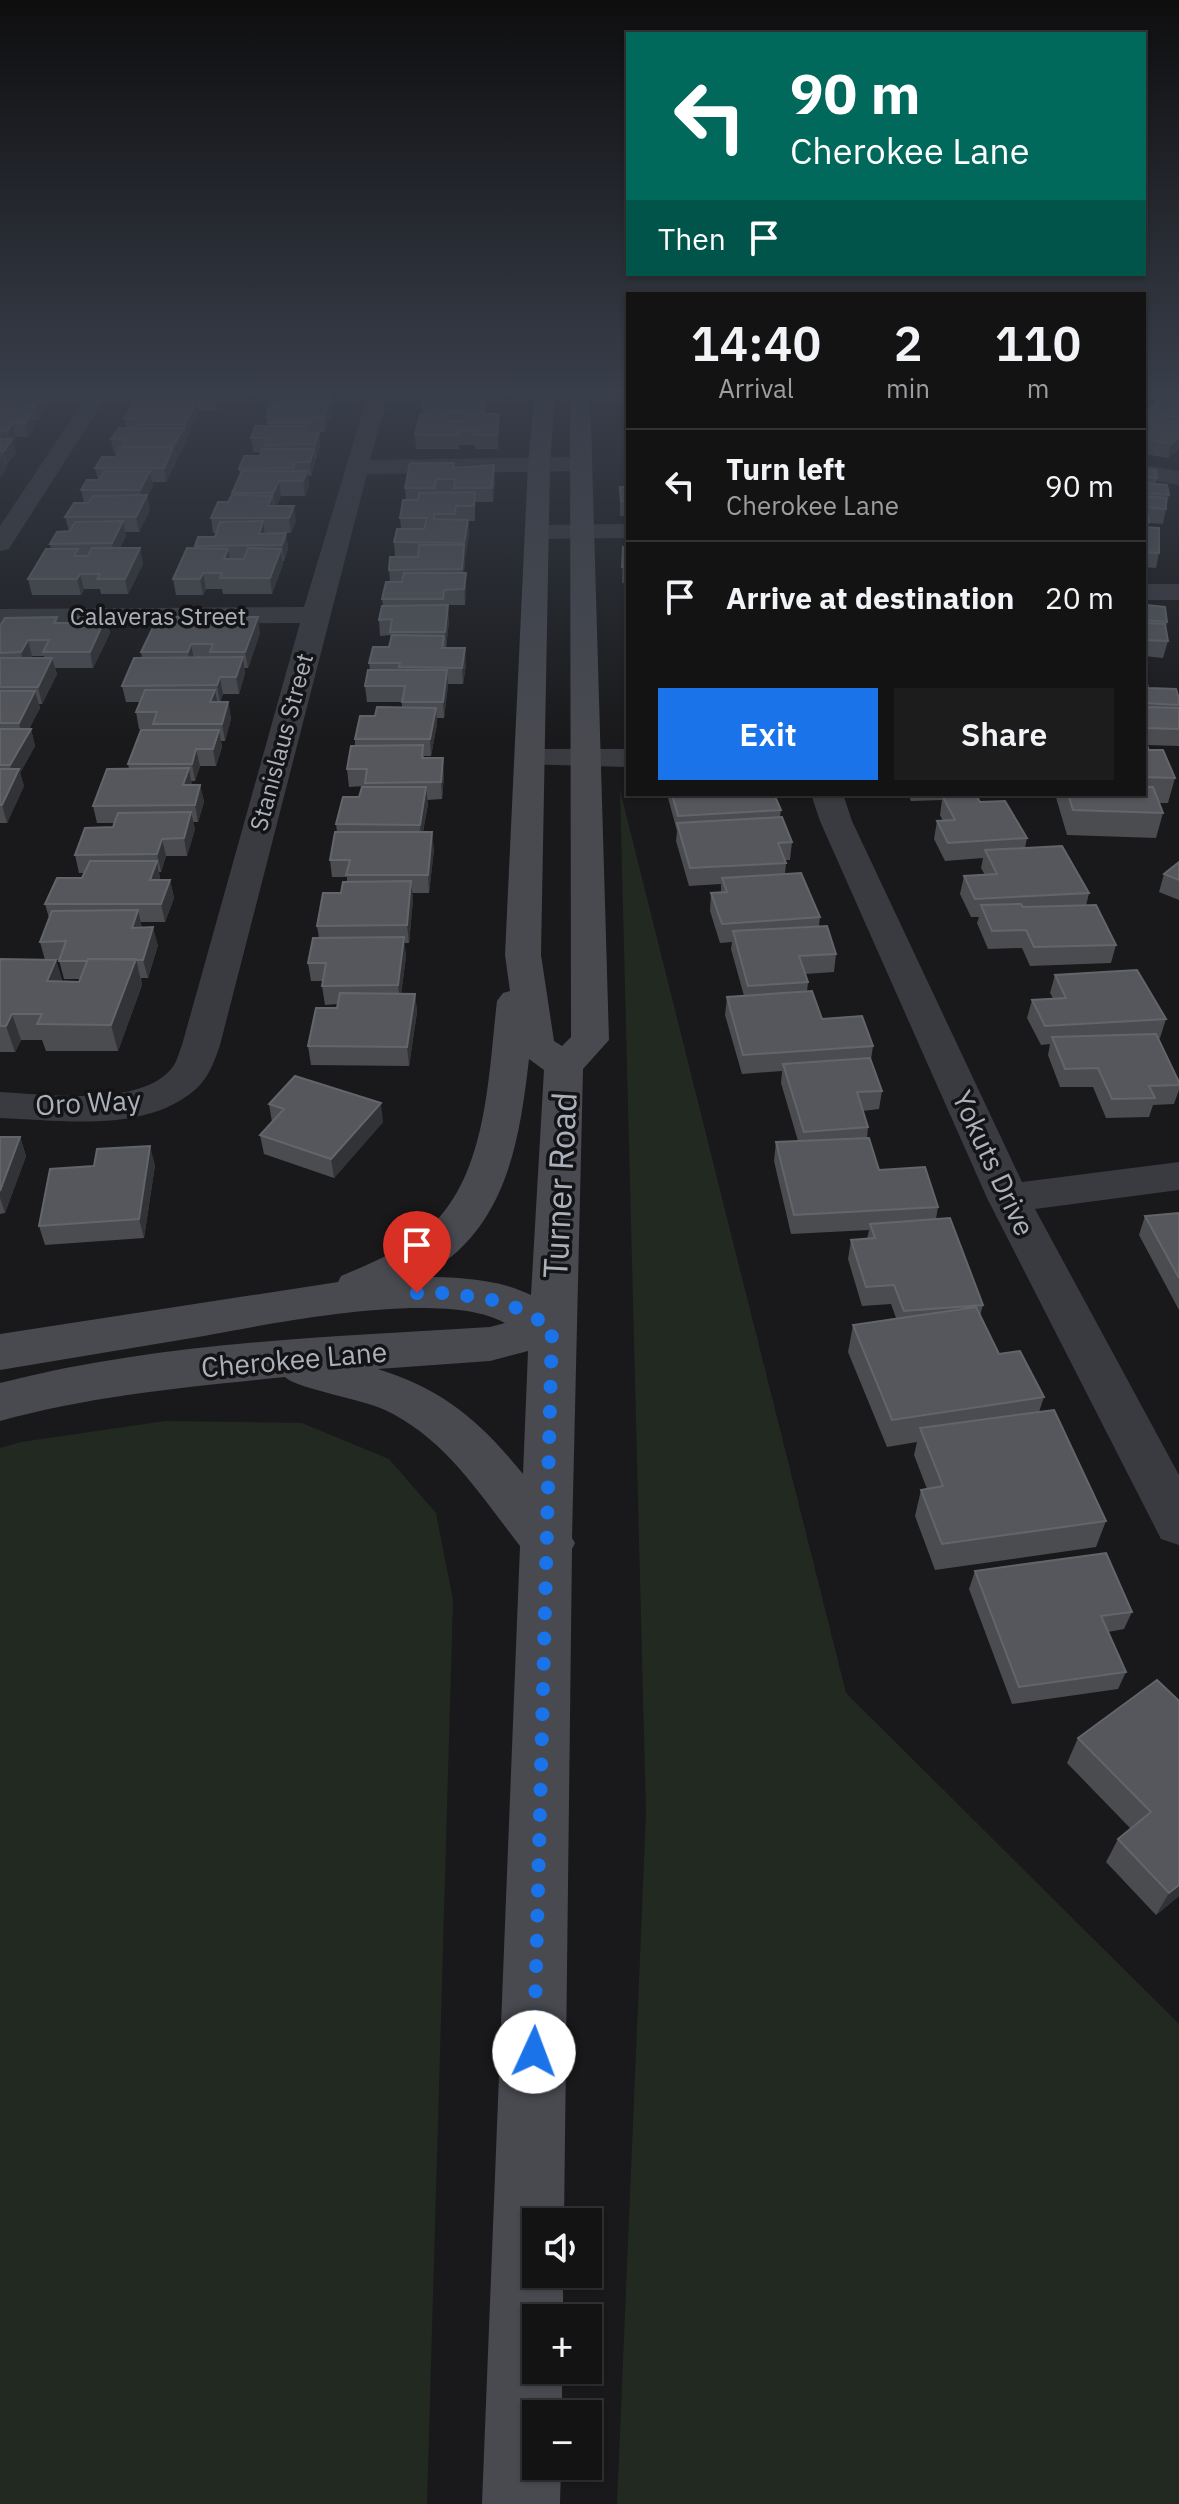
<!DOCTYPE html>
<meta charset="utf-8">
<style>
:root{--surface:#131314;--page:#1c1c1d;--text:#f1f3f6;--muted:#9d9ea0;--line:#323234;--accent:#1a73e8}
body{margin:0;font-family:"IBM Plex Sans",sans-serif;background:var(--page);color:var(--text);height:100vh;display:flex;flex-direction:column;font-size:30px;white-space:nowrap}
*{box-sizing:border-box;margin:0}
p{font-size:26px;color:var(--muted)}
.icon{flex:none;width:44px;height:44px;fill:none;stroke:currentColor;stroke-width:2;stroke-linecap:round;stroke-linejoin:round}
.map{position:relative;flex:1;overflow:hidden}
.details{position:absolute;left:626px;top:292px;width:520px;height:504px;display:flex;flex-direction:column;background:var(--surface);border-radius:0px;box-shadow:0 2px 6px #0004,0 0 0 2px var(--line)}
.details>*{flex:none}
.hud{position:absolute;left:626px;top:32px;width:520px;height:244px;border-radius:0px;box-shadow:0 2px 6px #0004,0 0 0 2px var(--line);background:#00695c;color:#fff;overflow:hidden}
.controls{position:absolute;left:522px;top:2208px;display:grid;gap:16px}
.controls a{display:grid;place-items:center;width:80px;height:80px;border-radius:0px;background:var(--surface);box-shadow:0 2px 6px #0004,0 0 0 2px var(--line);font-size:40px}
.pin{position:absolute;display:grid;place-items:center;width:68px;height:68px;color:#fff;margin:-82px -34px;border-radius:50% 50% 50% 0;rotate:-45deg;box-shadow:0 0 8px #0007}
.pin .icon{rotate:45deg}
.me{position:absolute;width:88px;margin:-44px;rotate:2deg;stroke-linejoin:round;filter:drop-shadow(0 0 6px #0008)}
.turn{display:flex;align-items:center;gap:28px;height:168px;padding:0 32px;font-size:36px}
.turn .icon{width:104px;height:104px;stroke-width:2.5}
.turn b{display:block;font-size:56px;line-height:68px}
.then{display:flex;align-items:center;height:76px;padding:0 32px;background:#0003;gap:16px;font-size:30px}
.eta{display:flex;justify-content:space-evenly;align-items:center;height:136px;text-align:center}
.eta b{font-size:48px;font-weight:600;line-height:56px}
.action{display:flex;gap:16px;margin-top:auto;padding:16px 32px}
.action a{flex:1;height:92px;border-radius:0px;background:var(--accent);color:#fff;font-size:32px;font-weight:600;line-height:92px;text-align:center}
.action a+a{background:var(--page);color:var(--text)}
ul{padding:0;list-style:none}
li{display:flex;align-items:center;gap:24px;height:112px;padding:0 32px;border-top:2px solid var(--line)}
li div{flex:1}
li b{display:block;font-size:30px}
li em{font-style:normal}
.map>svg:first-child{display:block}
.green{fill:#212921}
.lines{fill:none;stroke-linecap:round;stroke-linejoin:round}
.street{fill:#3a3b40;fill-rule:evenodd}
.secondary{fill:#484a50;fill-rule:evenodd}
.wall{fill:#4a4c50;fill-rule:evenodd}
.shaded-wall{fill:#323336}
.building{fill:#55575c;stroke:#62656a;stroke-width:2}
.route{stroke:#1a73e8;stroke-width:14;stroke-dasharray:0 25.2}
.labels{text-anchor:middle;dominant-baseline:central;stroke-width:7;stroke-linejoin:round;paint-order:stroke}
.far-street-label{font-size:24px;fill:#abb1bb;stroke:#141416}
.street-label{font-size:28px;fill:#abb1bb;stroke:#141416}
.near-street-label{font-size:34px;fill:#abb1bb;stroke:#141416}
</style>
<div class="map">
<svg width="1179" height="2504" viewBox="0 0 1179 2504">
<rect width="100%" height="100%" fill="#19191b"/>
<path class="green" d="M620,790l226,903 333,331v480h-562l29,-690z
M165,1421l137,2 87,36 47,54 17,87 -26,904h-427v-1056l21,-6z"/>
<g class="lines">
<path class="street" d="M90,391h20l-98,153 -3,5 -9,2v-25z
M369,391h20l-19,69 211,-3 11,7 -11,7 -214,3 -147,571c-5,15 -11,32 -23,43 -50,46 -135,32 -197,30v-26c45,2 140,16 172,-24 5,-6 7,-16 10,-23l118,-422 -300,2v-16l304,-2z
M1144,465l35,6v14l-35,-6z
M628,524v14l-89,1 -8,-2 -4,-5 4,-5 8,-2z
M1144,584h35v16h-35z
M530,749h98v18l-109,-3 -4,-6 4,-6z
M811,794h32l9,27 170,361 157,-20v28l-144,19 144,266v70l-18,-6 -174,-341 -167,-377z"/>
<path class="secondary" d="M535,391h20l-5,73 -9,491 13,86 8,5 9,-9 -1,-646h20l19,649 -26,29 -11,469 3,5 -3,6 -8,673h-28v52h27v44h-27v52h26v44h-26v52h25l-1,38h-78l38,-958c-39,-50 -75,-108 -135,-136 -22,-11 -88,-21 -100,-33 -96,10 -191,18 -285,44v-38c159,-41 327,-46 490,-56l15,-4c-64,-35 -234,1 -307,14 -66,11 -132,22 -198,33v-36l338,-52 3,-6c30,-13 61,-25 86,-46 61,-54 61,-154 70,-229l6,-8 7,-2 -5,-36 23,-491zM529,1059l15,11 -13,225c-32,-16 -73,-18 -108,-18 11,-9 24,-16 35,-26 53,-49 63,-124 71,-192zM528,1351l-5,123c-43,-53 -79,-84 -145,-105l112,-8z"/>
</g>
<path class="wall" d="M0,391h60l-8,11h-7l1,7 -8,11h-5l1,8 -6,9h-12l-3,4 3,12 -10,12 1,3 -7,9z
M150,391h72l1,8 -7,12h-17l-13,27 1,4 -12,18 1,2 -10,20h-14l1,4 -6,10 3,14 -11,22h-14l1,4 -6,12h20l3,16 -15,30h-27l-1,-5h-16l-3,6h-49l-4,-16 23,-30 -1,-5 19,-13 -4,-14 19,-14 -3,-13 17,-10 -3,-12 21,-11 2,-4h-4l-3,-14 15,-11 -2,-9 9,-12 -1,-3 19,-11 1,-2z
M269,391h53v3h10l1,13 -3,11h-2l-3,14h-12l6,1 1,14 -4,12h-1v4l-4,13h-3l1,10 -4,10h-24l-5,10 20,15 -5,12h-26h21l2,16 -4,12h-2l1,3 -11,30h-49l-1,-5h-16l-3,6h-27l-3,-16 22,-31v-2l20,-9 1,-4h-3l-2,-15 17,-16 12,-26 -1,-7 21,-13 1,-4h-8l-2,-14 16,-12 -1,-9 3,-9 -2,-9z
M426,391h54l-2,10h7l1,13h13v13l-1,22h-23v-4h-16v4h-43l-1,-14 8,-21 -1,-8z
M624,391h4v22h-4z
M1179,391v58l-11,9 -24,-4v-39l1,-3 22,-17 1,-3z
M626,449h2v67h-8v-29h5v-11h2z
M454,468l41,12 -2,22h-18v19h-7l1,13 -4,24 -1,15 2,15 -1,17h-20l4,16 -3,27 20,17 -3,19h-15l-4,34h-7v6l-6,32h-7v2l20,17 -2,24 -15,1 1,4 -5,28 11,17 -5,44h-17l1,6 -4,44h-5l2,13 -5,38h14l2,18 -8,54 -98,-1 -3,-19 29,-38 1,-4 -13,1 -3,-19 1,-5h-12l-3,-18 11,-25 -2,-12 24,-33 6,-11v-5h-15l-2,-17 7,-28 -1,-8 23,-27 6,-11 -16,1 -2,-18 8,-24v-6l20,-23 27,-9v-5h-35l-2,-16 5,-16 -1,-7 20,-16 2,-7 -1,-5 -10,1 -1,-16 4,-14 -1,-7 8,-17 -1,-12 6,-13 -1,-15 7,-13 -1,-11 6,-18 -1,-12z
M1144,469l13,9 -2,6 14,11 -6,29 -14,-1 -1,4 11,26 -3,15 -12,-1z
M623,547h5v36h-6z
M1144,592l2,13 21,17 -1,6 2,13 -5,17 -19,-2z
M57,617l1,6h16l32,-6 4,16 -17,35h-38l2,6 -15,30h-3l1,4 -11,21h2l4,17 -15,27 4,13 -17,37h-7v-197zM32,656h12v2h-13z
M186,622l74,11 -12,35h-4l1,5 -6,21h-16l-3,8h8l3,17 -6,22h-4l1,6 -6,19h-16l-5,15h-4l1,4h8l4,17 -6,20h-5l2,7 -8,27h-21l-5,16h-2l1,8h10l4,18 -9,24h-25l2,5 16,18 -10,33h-7l1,7 -24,66h-72l-4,-11h-21l-6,12h-15v-93l45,1 -5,-18 9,-24 -4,-14 37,-26 3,-5h-6l-4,-18 38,-28 1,-4h-17l-4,-17 36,-37 -1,-5 26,-34v-1h-15l-3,-17 4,-10h-14l-4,-16 20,-28 -1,-6zM56,960h3l5,19h16l-1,3 -17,-1z
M1144,671l4,17 31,11v47l-32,-1 1,5 27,28 -7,25h-9l4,10 -7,25 -89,-3 -12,-41h89z
M667,794h107l7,16 -1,7 12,25 -2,18h-5l1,3 -1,11 35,43 -1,9 17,28 -2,18 -29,2 3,8 -1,10 15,27 51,27 -2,14 11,31 -3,18 -16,2 5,16 -1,11 12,32 59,37 -2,12 47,86 -3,11 19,38 45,43 -5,15 67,109 -10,26 -161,23 -20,-54 6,-26 6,-1 -13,-34 3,-13 -30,5 -39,-95 5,-27 43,-7 -5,-14 -29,2 -14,-47 3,-19 16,-1 2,-9 -78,4 -17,-73 2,-19 22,-1 -17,-58 1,-12 -40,3 -17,-59 2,-18 17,-1 -13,-47 1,-7 -12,1 -10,-32 1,-18h10v-9l-32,2 -13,-45 1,-10z
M908,794h85l-1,4h-14l2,4 47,36 -2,10 64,45 -3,13 30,39 -5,18 -81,3 -8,-18 -34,1 -11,-26 2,-6h-8l-11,-23 4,-18 21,-1 -4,-7 2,-10 -38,3 -11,-22 3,-18h6l-3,-6 2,-15 -31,1z
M1179,862v38l-20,-8 5,-18z
M1055,975l111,44 -6,19h-2l21,44v8l-5,14 -21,1 -4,12 -43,1 -13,-31h-33l-12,-32 2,-11 -9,1 -14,-27 5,-18 21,-2 -3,-5z
M269,1104l114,18 -49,56 -70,-24 -4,-19 12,-13z
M0,1137h20l6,19 -21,57 -5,1z
M155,1165l-11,73 -99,7 -6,-19z
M1179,1213v97l-40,-75 6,-19z
M975,1571l157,41 -8,17 -16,3 18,40 -8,17 -106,15 -43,-115z
M1157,1680l22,216 -23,19 -50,-53 12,-23 13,-10 -64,-66 11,-25z"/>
<path class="shaded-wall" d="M36,391h3l2,7 2,-3 3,14 -8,11 -3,-13 3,-4 -3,-11z
M50,391h10l-8,11z
M218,391h4l1,8 -7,12 -2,-13z
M1144,391h9l-9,9z
M332,394l1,13 -3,11 -2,-14z
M197,398l2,13 -4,7 -2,-14z
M327,406l2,14 -4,12 -1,-14z
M193,407l2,14 -8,17 -2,-14z
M31,414l3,14 -6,9 -3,-14z
M499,414v13l-1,22 -1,-14z
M13,423l3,14 -3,4 3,12 -9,12 -7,-27 4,-5 3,14 3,-4 -3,-12z
M184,428l3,14 -11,18 -3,-14z
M319,433l1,14 -4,12 -1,-15z
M1179,437l-1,12 -10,9 3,-14z
M173,448l3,14 -10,20 -2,-14z
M314,449l1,14 -4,13 -1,-14z
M3,454l4,14 -7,9v-19z
M494,465l1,15 -2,22 -1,-14z
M150,471l3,15 -6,10 3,14 -11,22 -3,-15 6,-13 -2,-14z
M307,471l2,15 -4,10 -2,-15z
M279,481l2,15 -6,12 -2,-15z
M272,496l2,14 -6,-4z
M294,506l2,15 -5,12 -2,-15z
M468,520l1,14 -4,24 -2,26 -1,-15 2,-26z
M123,521l3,15 -11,22 -3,-15z
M263,521l2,15 -6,-2z
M286,533l2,16 -4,12 -2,-16z
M140,548l3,16 -15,30 -3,-15z
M228,549l3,15 -7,-5z
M281,549l2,15 -11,30 -2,-16z
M203,573l3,16 -3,6 -3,-16z
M466,573v15l-1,17 -1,-16z
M80,574l4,15 -3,6 -4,-16z
M448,605l1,16 -3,27 -1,-16z
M106,617l4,16 -17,35 -3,-16z
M258,617l2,16 -12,35 -3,-16z
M28,640l4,16 -7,13 -4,-17z
M191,644l3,16 -3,8 -3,-16z
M465,648l1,17 -3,19 -1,-16z
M243,657l2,16 -6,21 -3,-17z
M52,658l5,16 -15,30 -4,-17z
M447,670l1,17 -4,31 -1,-16z
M220,677l3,17 -3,8 -3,-17z
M215,690l3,16 -8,-4z
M35,691l5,17 -17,32 -4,-17z
M228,702l3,17 -6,22 -3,-17z
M436,708l1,16 -6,32 -1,-17z
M31,729l4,17 -15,27 4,13 -17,37 -5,-18 12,-26 -4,-14z
M219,730l3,17 -6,19 -3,-17z
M196,749l4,17 -5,15 -3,-17z
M443,758l1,17 -2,24 -1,-17z
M189,768l3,18 -9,-1z
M200,785l4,17 -6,20 -3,-17z
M426,787l2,17 -7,38 -1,-17z
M191,812l4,17 -8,27 -3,-18z
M432,832l2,17 -5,44 -1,-18z
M162,839l4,17 -5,16 -4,-18z
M157,861l3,18 -6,19 -4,-18z
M170,880l4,18 -9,24 -4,-18z
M411,881l2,18 -4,44 -2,-18z
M138,910l4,18h-10z
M153,927l5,18 -10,33 -5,-18z
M404,937l2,19 -6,48 -2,-19z
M136,959l6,26 -24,66 -7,-26z
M56,960l8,26 -17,-5z
M415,994l2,18 -8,54 -2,-19z
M12,1014l9,26 -6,12 -9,-26z
M381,1103l2,19 -49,56 -3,-19z
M20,1137l6,19 -21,57 -5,-15v-7z
M150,1146l5,19 -11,73 -5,-19z
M1179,1885v11l-23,19 13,-22z"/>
<path class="building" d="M0,391h36l-1,1 -35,1z
M153,391h65l-4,7h-17l-4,6h-61l7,-11h12z
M271,391h50l-1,3h12l-4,10 -54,1 2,-6h-9z
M426,391h52l-1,1h-51z
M624,391h4v9h-4z
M1170,391h9v3l-11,-2z
M0,395h43l-8,12h-12l-3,4h-20z
M424,395h48l-1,6h14l-1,11h-50l1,-6h-13z
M1165,395l14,2v21l-34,-6z
M327,406l-3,12h-12l-1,5h-43l2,-6h-4l3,-10z
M131,407h62l-8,17 -50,1 3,-6h-14z
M0,414h31l-6,9h-12l-6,8h-7z
M420,414h28l-1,7h18l1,-7h33l-2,21h-23v-4h-15l-1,4h-43z
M1144,415l35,8v14l-8,7 -27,-5z
M255,426h52l-2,7h14l-4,11 -51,1 3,-7h-16z
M119,428h65l-11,18h-51l4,-6 -15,-1z
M0,439h12l-8,12h-4z
M120,448h53l-9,20h-69l7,-11h14z
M262,449h52l-4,13h-15l-2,6 -54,1 5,-13h16z
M410,463h44l-1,5 41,-3 -2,23h-38l1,-9h-19l-1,9h-30z
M1144,469l12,1 1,8 -12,-1 1,6 21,2 2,10 -25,-2z
M105,471h45l-10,19h-59l6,-10h12z
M242,471h65l-4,10h-24l-6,12h-41z
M625,476h3v25h-7l-1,-14h6z
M475,492l-1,14h-18l-1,8h-21v5l34,1 -4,23 -70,-1 3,-13h27l3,-11h-27l3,-18h15l1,-7z
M147,495l-11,22h-71l9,-14h14l5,-7z
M232,495l40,1 -4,10h26l-5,12h-78l7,-16h10z
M1144,496l22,2v11l-22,-2z
M1144,513l4,1 1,8 -5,-1z
M123,521l-11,22 -62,1 7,-12 13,-1 5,-9z
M263,521l-4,13 27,-1 -4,12 -87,1 3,-9h17l5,-15z
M1144,527l15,1v25l-15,-1z
M419,545h45l-2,24 -73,1 1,-13h28z
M623,547h5v20h-6z
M92,548h48l-15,31h-28l3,-5h-20l-3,5h-49l18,-30h32l-4,7h14z
M187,548l41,1 -4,10h20l4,-11 33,1 -11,29h-50l2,-5h-19l-3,6h-27z
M404,573h62l-2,16 -20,1 -1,9h-61l4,-17h16z
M1144,592l2,13 19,2 2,15 -23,-2z
M448,605l-3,27h-55l2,-13 -13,1 3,-14z
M57,617l-3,6h20l3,-6h29l-16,35h-47l6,-12h-21l-7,12 -21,1v-27l5,-8z
M158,617h27l-3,5h21l2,-5h53l-13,35h-35l3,-8h-22l-3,8h-47z
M1144,623l21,1 3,17 -24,-1z
M392,635l52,1 -2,12h23l-3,20 -63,-1 1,-4h-31l4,-16h16z
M243,657l-7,20h-16l-3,8 -95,1 12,-28z
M0,658h52l-14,29h-38z
M368,670h79l-4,32h-41l3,-16h-40z
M1144,671l4,17 28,1 3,10v6l-35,-2z
M145,690h70l-5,12h18l-6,22h-69l4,-12h-21z
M0,691h35l-16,32h-19z
M377,707l59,1 -6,31h-75l5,-23h15z
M1144,707l35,1v21l-35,-1z
M0,729h31l-21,36h-10z
M141,730h78l-6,19h-17l-4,15h-64z
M1144,737l4,11h-4z
M423,745l-1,13h21l-2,24 -76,1 2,-14h-20l4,-23z
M1144,750h19l12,28 -31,-1z
M189,768l-6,17h17l-5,20 -102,1 14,-37z
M0,769h19l-17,36h-2z
M362,787h64l-6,38 -84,-1 7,-27h16z
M1144,787h9l10,26 -90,-3 -5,-16h76z
M672,794h102l7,16 -103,6z
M976,795l4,7 25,-1 22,37 -79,5 -11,-22 18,-1 -12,-23z
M191,812l-7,26 -22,1 -5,15 -82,1 10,-27 28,-1 5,-14z
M782,817l10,25 -14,1 8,20 -96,5 -13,-45z
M335,832h97l-4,43h-82l4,-15h-20z
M1062,846l27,47 -114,6 -11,-23 33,-2 -12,-24z
M90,861h67l-7,19h20l-9,24h-116l12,-26h25z
M1179,862v18l-15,-6z
M801,873l19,44 -98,7 -11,-31 16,-1 -5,-14z
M411,881l-4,44 -90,1 6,-33h18l2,-11z
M1021,904l2,3 73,-2 20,40 -82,2 -8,-17 -34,1 -11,-26z
M138,910l-6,18 21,-1 -10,33 -55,-1 -1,2h-28l7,-20 -26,1 12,-31z
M827,926l9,28 -37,2 9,26 -60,4 -15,-55z
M404,937l-6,48 -76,1 4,-23h-18l5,-25z
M0,959l56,1 -9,21 32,1 9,-23h48l-25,66 -74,-1 5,-10h-30l-6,12h-6z
M1137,970l29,49 -121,7 -13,-26 34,-2 -11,-23z
M812,991l10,28 40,-3 11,30 -130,9 -16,-58z
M340,993l75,1 -8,53 -99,-1 8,-38h21z
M1156,1034l23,48v3l-30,1 6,12 -43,1 -14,-31 -33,1 -13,-32z
M870,1058l12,33 -25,1 11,35 -64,5 -21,-68z
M295,1076l86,27 -50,56 -71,-24 24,-26 -15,-5z
M0,1137h20l-20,54z
M869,1138l10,32 46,-3 13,40 -144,8 -18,-73z
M150,1146l-11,73 -100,7 11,-57 44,-3 3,-17z
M1179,1213v65l-34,-62z
M950,1218l33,87 -79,6 -10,-26 -28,2 -15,-47 24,-2 -5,-14z
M976,1307l23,47 21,-3 24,46 -152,23 -39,-95z
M1054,1410l52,111 -164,23 -21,-54 22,-4 -23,-58z
M1106,1553l26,59 -31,4 25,56 -107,15 -44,-116z
M1157,1680l22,21v184l-10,8 -51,-54 33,-27 -73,-74z"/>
<linearGradient id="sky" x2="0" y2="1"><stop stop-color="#0e0e0f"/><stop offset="0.53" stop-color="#383e4a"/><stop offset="1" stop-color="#383e4a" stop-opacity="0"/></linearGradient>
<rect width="1179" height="741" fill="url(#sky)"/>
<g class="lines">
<path class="route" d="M417,1293h32l56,9 47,25 -18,725"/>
</g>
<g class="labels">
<g class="far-street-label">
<text x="158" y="616">Calaveras Street</text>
<text transform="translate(281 742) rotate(-75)">Stanislaus Street</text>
</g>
<g class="street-label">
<text transform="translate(88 1102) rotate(-3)">Oro Way</text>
<text transform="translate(994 1163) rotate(65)">Yokuts Drive</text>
<text transform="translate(294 1359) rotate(-5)">Cherokee Lane</text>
</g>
<g class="near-street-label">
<text transform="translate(559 1185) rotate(-87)">Turner Road</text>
</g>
</g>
</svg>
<div class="controls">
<a><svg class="icon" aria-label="sound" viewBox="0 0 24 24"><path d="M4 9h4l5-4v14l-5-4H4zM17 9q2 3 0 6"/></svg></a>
<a>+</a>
<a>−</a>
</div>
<div class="pin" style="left:417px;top:1293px;background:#d93025"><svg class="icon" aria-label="arrive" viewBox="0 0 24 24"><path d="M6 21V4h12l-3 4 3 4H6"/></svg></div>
<svg class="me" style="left:534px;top:2052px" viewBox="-20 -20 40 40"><circle r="19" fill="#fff"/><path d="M0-13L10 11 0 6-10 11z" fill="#1a73e8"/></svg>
<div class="hud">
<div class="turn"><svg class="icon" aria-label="left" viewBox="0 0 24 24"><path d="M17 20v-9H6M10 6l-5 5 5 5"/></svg><div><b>90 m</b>Cherokee Lane</div></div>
<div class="then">Then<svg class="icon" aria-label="arrive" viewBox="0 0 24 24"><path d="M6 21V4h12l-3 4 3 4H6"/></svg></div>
</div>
<section class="details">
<div class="eta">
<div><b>14:40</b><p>Arrival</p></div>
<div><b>2</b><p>min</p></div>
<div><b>110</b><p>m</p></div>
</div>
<ul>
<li><svg class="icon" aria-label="left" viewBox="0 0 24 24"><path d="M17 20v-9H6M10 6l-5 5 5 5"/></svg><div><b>Turn left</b><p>Cherokee Lane</p></div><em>90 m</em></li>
<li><svg class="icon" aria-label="arrive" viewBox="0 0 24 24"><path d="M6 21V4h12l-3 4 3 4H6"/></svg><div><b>Arrive at destination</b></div><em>20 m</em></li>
</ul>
<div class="action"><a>Exit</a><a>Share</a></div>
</section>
</div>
